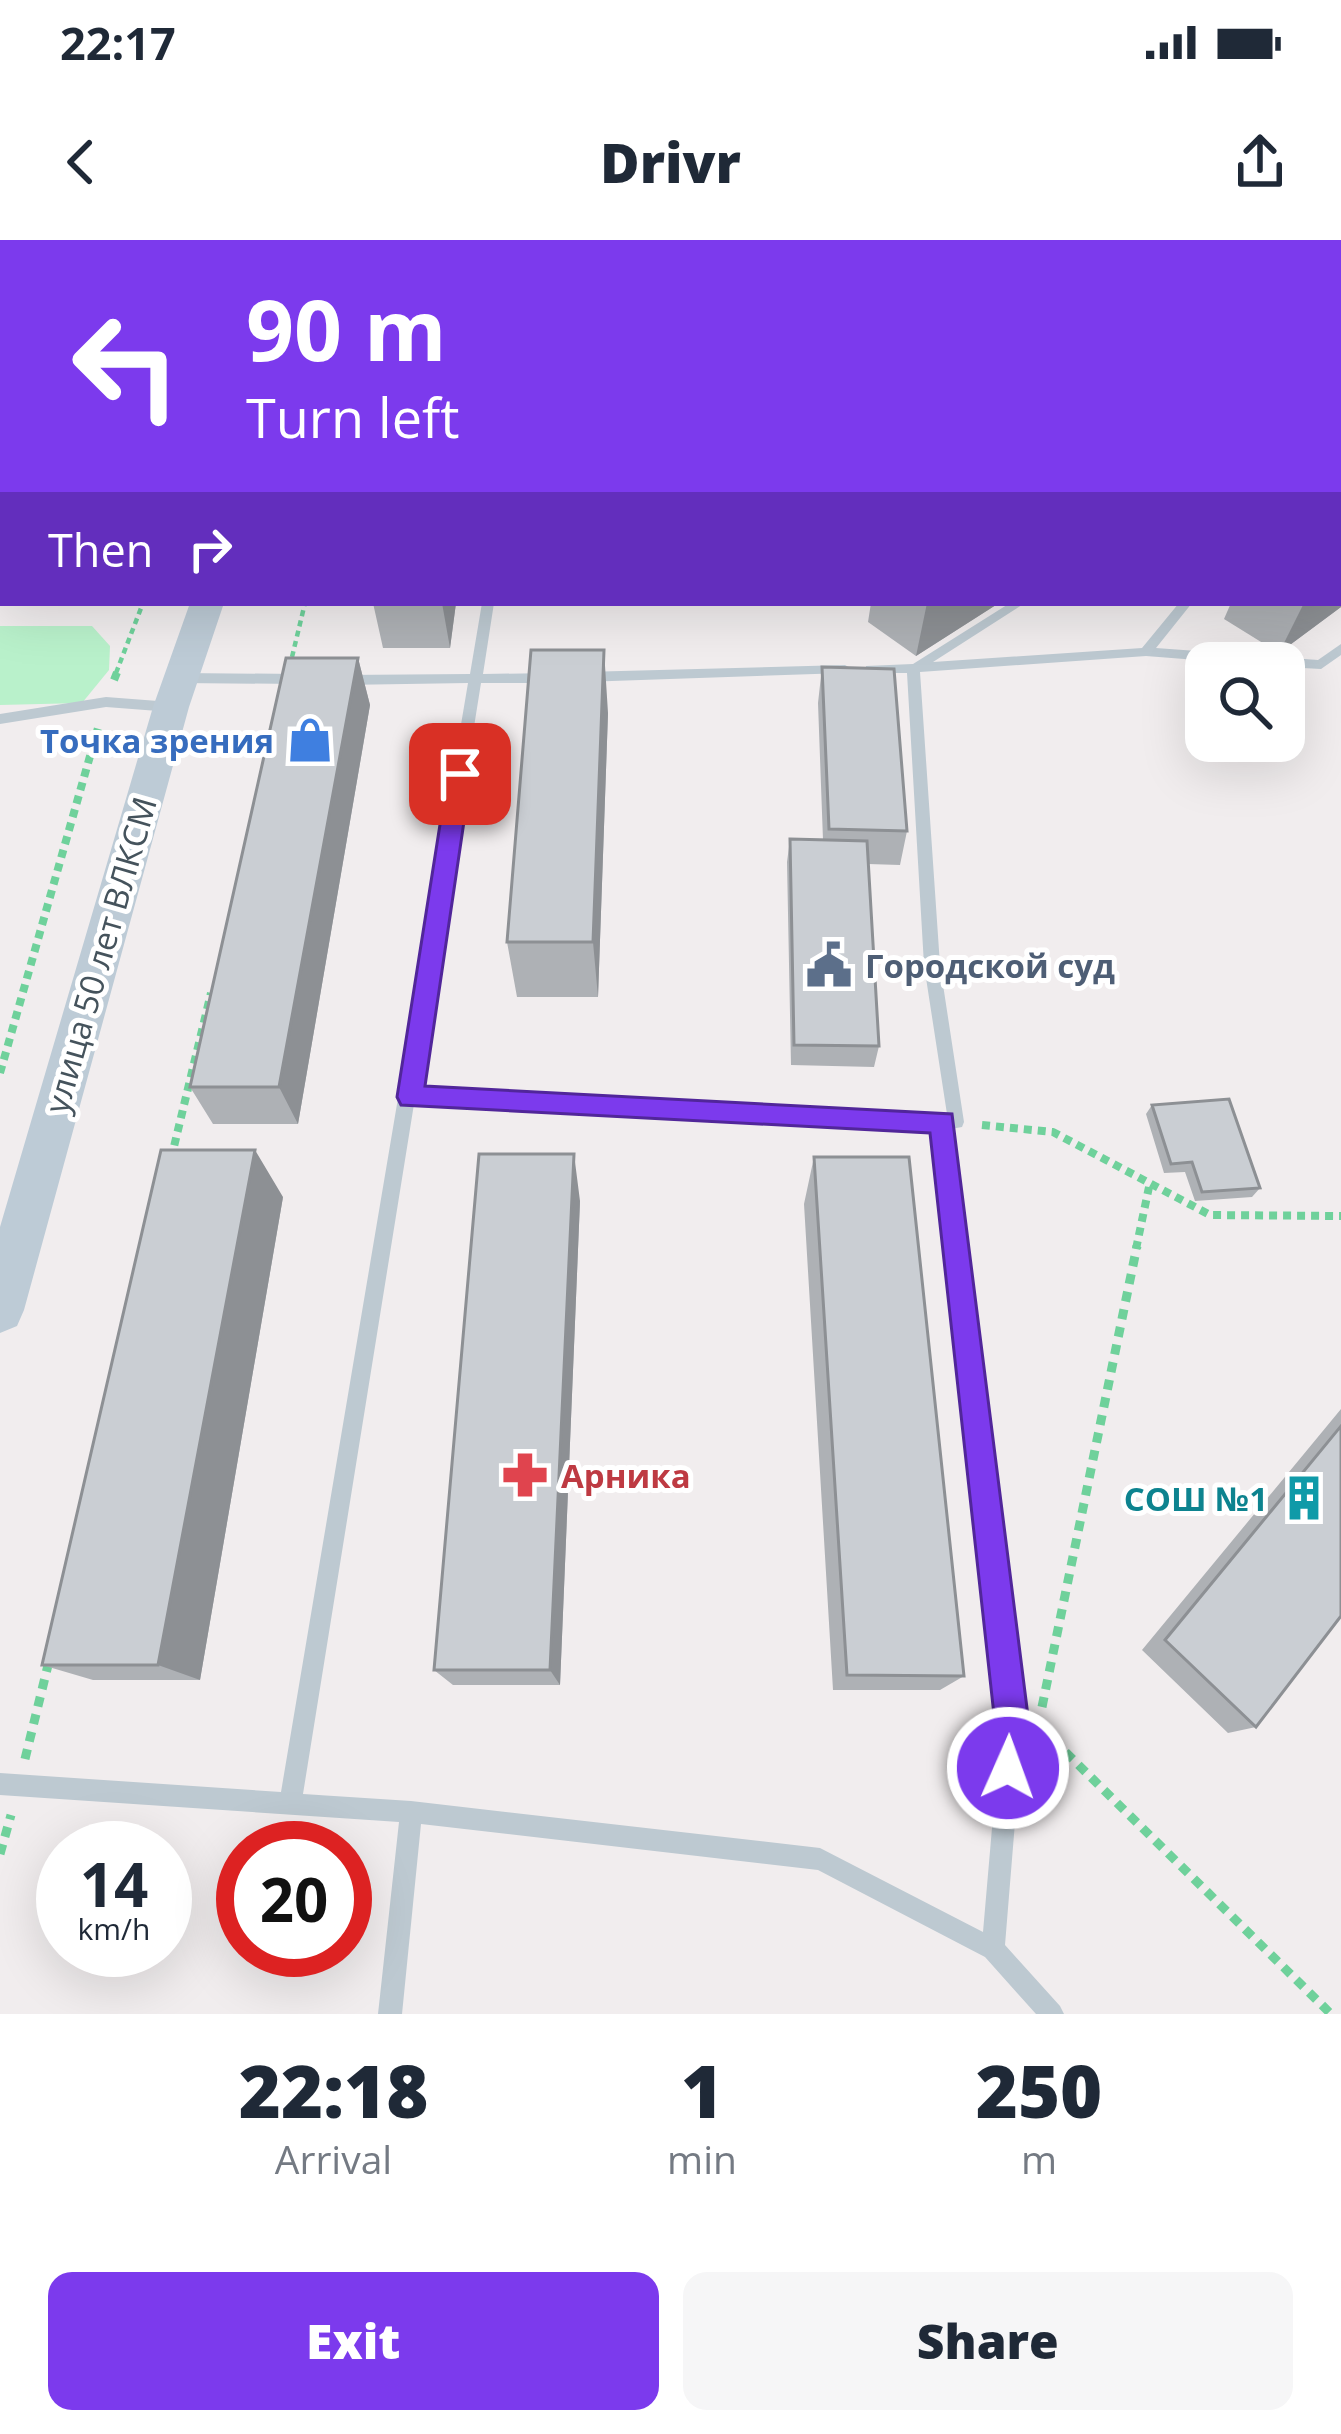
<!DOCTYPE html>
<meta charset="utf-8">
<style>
:root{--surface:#fff;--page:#f6f6f7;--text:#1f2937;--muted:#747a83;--accent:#7c3aed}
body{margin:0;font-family:"Open Sans",sans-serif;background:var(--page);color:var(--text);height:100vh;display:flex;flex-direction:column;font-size:45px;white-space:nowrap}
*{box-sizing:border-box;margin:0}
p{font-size:39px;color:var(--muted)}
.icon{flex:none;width:66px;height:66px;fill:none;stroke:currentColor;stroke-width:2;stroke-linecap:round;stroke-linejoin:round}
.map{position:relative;height:1774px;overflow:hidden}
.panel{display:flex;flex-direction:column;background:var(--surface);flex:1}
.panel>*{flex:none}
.top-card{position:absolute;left:0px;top:0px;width:1341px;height:366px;box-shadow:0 12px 48px #0002;background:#7c3aed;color:#fff;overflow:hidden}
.tools{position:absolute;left:1185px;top:402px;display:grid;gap:24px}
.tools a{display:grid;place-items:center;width:120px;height:120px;border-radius:24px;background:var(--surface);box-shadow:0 12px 48px #0002;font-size:60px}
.speed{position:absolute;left:36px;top:1581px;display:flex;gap:24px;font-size:60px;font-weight:700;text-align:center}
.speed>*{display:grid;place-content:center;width:156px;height:156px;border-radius:50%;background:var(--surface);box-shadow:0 12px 48px #0002;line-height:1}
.speed small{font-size:30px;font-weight:400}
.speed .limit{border:18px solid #d22;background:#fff;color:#111}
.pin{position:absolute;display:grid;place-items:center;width:102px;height:102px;color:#fff;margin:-51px;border-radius:24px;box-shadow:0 6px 18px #0006}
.me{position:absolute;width:132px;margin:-66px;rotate:2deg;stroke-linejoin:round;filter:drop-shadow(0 0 9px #0008)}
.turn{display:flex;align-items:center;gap:42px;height:252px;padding:0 48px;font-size:54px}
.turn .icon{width:156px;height:156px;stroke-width:2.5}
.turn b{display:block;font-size:84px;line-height:102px}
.then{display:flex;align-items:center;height:114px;padding:0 48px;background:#0003;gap:24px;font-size:45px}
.eta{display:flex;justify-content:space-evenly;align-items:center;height:204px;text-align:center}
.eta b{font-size:72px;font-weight:800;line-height:84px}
.action{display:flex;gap:24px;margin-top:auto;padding:24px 48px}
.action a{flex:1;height:138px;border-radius:24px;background:var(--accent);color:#fff;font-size:48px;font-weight:800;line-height:138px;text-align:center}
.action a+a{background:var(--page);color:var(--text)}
.status{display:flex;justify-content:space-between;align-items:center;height:84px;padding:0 60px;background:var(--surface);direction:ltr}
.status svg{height:33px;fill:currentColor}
header{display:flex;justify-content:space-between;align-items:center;height:156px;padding:0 48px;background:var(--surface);font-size:54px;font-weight:800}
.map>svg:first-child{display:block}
.green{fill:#b9f1cb}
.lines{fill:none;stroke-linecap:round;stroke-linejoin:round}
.path-far2{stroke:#6fd19b;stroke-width:4.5;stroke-dasharray:6 4.5;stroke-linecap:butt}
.path-far1{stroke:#6fd19b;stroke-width:8;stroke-dasharray:8 6;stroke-linecap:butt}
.path{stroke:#6fd19b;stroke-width:9;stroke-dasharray:10 8;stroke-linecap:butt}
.lane{fill:#bdc9d1;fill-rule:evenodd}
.street{fill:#bdc9d1;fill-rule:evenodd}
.secondary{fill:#bdcbd6;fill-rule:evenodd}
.wall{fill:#aeb1b5}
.shaded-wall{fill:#8d9094}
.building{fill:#caced3;stroke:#8d9094;stroke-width:3}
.route{fill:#7c3aed;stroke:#51269a;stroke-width:3}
.labels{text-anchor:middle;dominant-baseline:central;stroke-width:10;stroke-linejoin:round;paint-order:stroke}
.shop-label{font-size:33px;font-weight:bold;fill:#366cbe;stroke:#fff;text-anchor:end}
.street-label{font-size:33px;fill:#45535c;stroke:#fff}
.service-label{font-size:33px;font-weight:bold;fill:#4e5e75;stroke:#fff;text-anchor:start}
.health-label{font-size:33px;font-weight:bold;fill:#be3a42;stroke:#fff;text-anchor:start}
.culture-label{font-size:33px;font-weight:bold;fill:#0d838f;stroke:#fff;text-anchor:end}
</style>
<div class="status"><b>22:17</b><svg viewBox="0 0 49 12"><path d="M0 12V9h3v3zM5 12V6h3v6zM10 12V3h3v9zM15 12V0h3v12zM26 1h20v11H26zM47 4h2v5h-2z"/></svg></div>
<header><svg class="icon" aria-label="back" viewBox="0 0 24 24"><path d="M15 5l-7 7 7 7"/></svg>Drivr<svg class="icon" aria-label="share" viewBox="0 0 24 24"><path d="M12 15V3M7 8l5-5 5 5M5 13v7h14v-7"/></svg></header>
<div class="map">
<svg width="1341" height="1774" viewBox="0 0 1341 1774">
<rect width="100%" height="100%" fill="#f1edee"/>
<path class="green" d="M0,386h92l18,20 -1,24 -27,33 -82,2z"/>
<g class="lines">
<path class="path-far2" d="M292,417l13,-54
M116,433l27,-70"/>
<path class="path-far1" d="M114,440l4,-10
M0,833l98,-345
M982,885l71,7 157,83 131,1
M171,919l40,-166
M1136,1009l13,-62"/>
<path class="path" d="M1042,1467l95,-461
M1040,1487l291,287
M25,1519l25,-102
M0,1614l11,-39"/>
<path class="lane" d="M971,0h10l1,3h-10z
M1254,0h10l2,3h-10z
M1338,169h3v10h-3z
M0,341h3v8h-3z
M482,363h12l-11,71 68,-1 7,5 -7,5h-70l-65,407 531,24 -23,-149 -17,-292h-36l-5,-1v-6l47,-2 97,-61h15l-92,59 209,-14 37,-45h13l-36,45 162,12 23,-16v11l-20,14 -37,-2v-4h-49l-89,-7 -226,16 20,293 24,157 -2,5 -11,2 72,595 -18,221 55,61 4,8h-28l-51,-57 -167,-87 -397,-46 -19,190h-24l21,-192 -399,-27v-22l281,19 187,-1109 -125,2 -7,-5 7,-5 127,-1zM414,864l520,24 67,596 -18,208 -163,-84 -409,-47 -108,-7z
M845,425l7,4 -7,4 -262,9 -7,-5 7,-5z
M181,433l118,1 7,5 -7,5 -118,-1 -7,-5z
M106,457l65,5 7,5 -7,5 -65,-5 -106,17v-10z"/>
<path class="street" d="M1338,150h3v14h-3z"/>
<path class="secondary" d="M0,72h3v18h-3z
M1338,88h3v18h-3z
M190,363h34l-35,104 -165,603 -7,16 -17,7v-106l153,-520z"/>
</g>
<path class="wall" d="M0,0h232l-1,3h-228v16h-3z
M369,0h550l-1,3h-548z
M1281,0h60v40h-3v-37h-55z
M0,184h3v145h-3z
M1341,253v114l-62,46 -55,-34 7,-16h107z
M373,363h83l-6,45h-67z
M871,363h128l-83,53 -48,-34z
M358,418l12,47 -72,419h-85l-23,-37z
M822,427l85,164 -7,34 -32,-1 11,182 -5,21 -83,-2 -4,-203 3,-23 33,1 -5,-137z
M608,473l-10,284h-81l-10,-55z
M1152,865l108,83 -8,9 -57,4 -10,-29 -21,1 -18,-59z
M814,917l150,519 -24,14h-107l-29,-486z
M283,957l-83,483h-107l-51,-15z
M580,961l-20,484h-107l-19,-15z
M1341,1169v207l-85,111 -28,6 -86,-83z"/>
<path class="shaded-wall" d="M3,258v47l-3,-5v-36z
M1341,328v39l-62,46 25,-50h34v-33z
M442,363h14l-6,45z
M927,363h72l-83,53z
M604,410l4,63 -10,284 -5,-55z
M358,418l12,47 -72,419 -19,-37z
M255,910l28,47 -83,483 -42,-15z
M574,914l6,47 -20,484 -10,-15z"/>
<path class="building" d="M0,184h3v74l-3,6z
M1341,253v75l-3,2v-75z
M531,410h73l-11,292h-86z
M286,418h72l-79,429h-89z
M822,427l72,2 13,162 -78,-2z
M790,599l77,2 12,205 -85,-1z
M1229,859l31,89 -58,4 -10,-30 -21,2 -19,-59z
M161,910h94l-97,515h-116z
M479,914h95l-24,516h-116z
M814,917h95l55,519 -117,-1z
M1341,1186v190l-85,111 -91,-87z"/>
<path class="route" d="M460,526l11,8 -46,312 527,28 77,610 -9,57 -12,5 -12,-5 -6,-13 5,-44 -65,-591 -529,-28 -4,-8 51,-323z"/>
<defs>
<g id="shop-bare" transform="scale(3.6)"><path d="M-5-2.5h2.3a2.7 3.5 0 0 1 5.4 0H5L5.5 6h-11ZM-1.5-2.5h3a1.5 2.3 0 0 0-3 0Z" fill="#3f7fe0" stroke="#fff" stroke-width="2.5" paint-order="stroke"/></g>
<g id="civic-bare" transform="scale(3.6)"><path d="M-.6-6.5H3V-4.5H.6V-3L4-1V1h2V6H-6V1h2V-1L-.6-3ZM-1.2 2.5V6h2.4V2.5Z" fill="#5c6f8a" stroke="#fff" stroke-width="2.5" paint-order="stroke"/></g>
<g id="pharmacy-bare" transform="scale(3.6)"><path d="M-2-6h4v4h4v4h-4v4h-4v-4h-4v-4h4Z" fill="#e0444e" stroke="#fff" stroke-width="2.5" paint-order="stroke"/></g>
<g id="building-bare" transform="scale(3.6)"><path d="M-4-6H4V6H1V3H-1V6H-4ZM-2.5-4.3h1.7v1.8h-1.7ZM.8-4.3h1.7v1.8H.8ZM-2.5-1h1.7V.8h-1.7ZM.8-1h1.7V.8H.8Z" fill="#0f9aa8" stroke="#fff" stroke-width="2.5" paint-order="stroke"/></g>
</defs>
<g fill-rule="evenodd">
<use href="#shop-bare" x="310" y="500"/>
<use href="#civic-bare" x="829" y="725"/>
<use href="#pharmacy-bare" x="525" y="1235"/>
<use href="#building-bare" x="1304" y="1258"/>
</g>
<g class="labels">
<g class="shop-label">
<text x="274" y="500">Точка зрения</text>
</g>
<g class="street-label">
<text transform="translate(100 715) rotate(-74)">улица 50 лет ВЛКСМ</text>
</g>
<g class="service-label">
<text x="865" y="725">Городской суд</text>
</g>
<g class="health-label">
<text x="561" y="1235">Арника</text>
</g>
<g class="culture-label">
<text x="1268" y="1258">СОШ №1</text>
</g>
</g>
</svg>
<div class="tools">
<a><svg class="icon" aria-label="search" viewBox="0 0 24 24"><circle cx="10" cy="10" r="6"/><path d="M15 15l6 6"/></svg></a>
</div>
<div class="speed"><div>14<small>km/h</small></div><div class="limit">20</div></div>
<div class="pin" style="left:460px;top:534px;background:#d93025"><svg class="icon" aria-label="arrive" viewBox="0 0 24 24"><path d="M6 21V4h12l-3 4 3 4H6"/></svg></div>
<svg class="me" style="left:1008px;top:1528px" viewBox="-20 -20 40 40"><circle r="17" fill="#7c3aed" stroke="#fff" stroke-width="3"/><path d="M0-11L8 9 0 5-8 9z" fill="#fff"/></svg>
<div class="top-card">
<div class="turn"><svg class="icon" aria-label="left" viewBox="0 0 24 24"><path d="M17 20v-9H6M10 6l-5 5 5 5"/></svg><div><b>90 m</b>Turn left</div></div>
<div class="then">Then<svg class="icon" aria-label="right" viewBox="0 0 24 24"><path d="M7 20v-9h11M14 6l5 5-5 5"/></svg></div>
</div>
</div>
<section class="panel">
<div class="eta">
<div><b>22:18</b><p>Arrival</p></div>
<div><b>1</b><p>min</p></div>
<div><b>250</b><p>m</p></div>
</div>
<div class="action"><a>Exit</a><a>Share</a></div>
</section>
